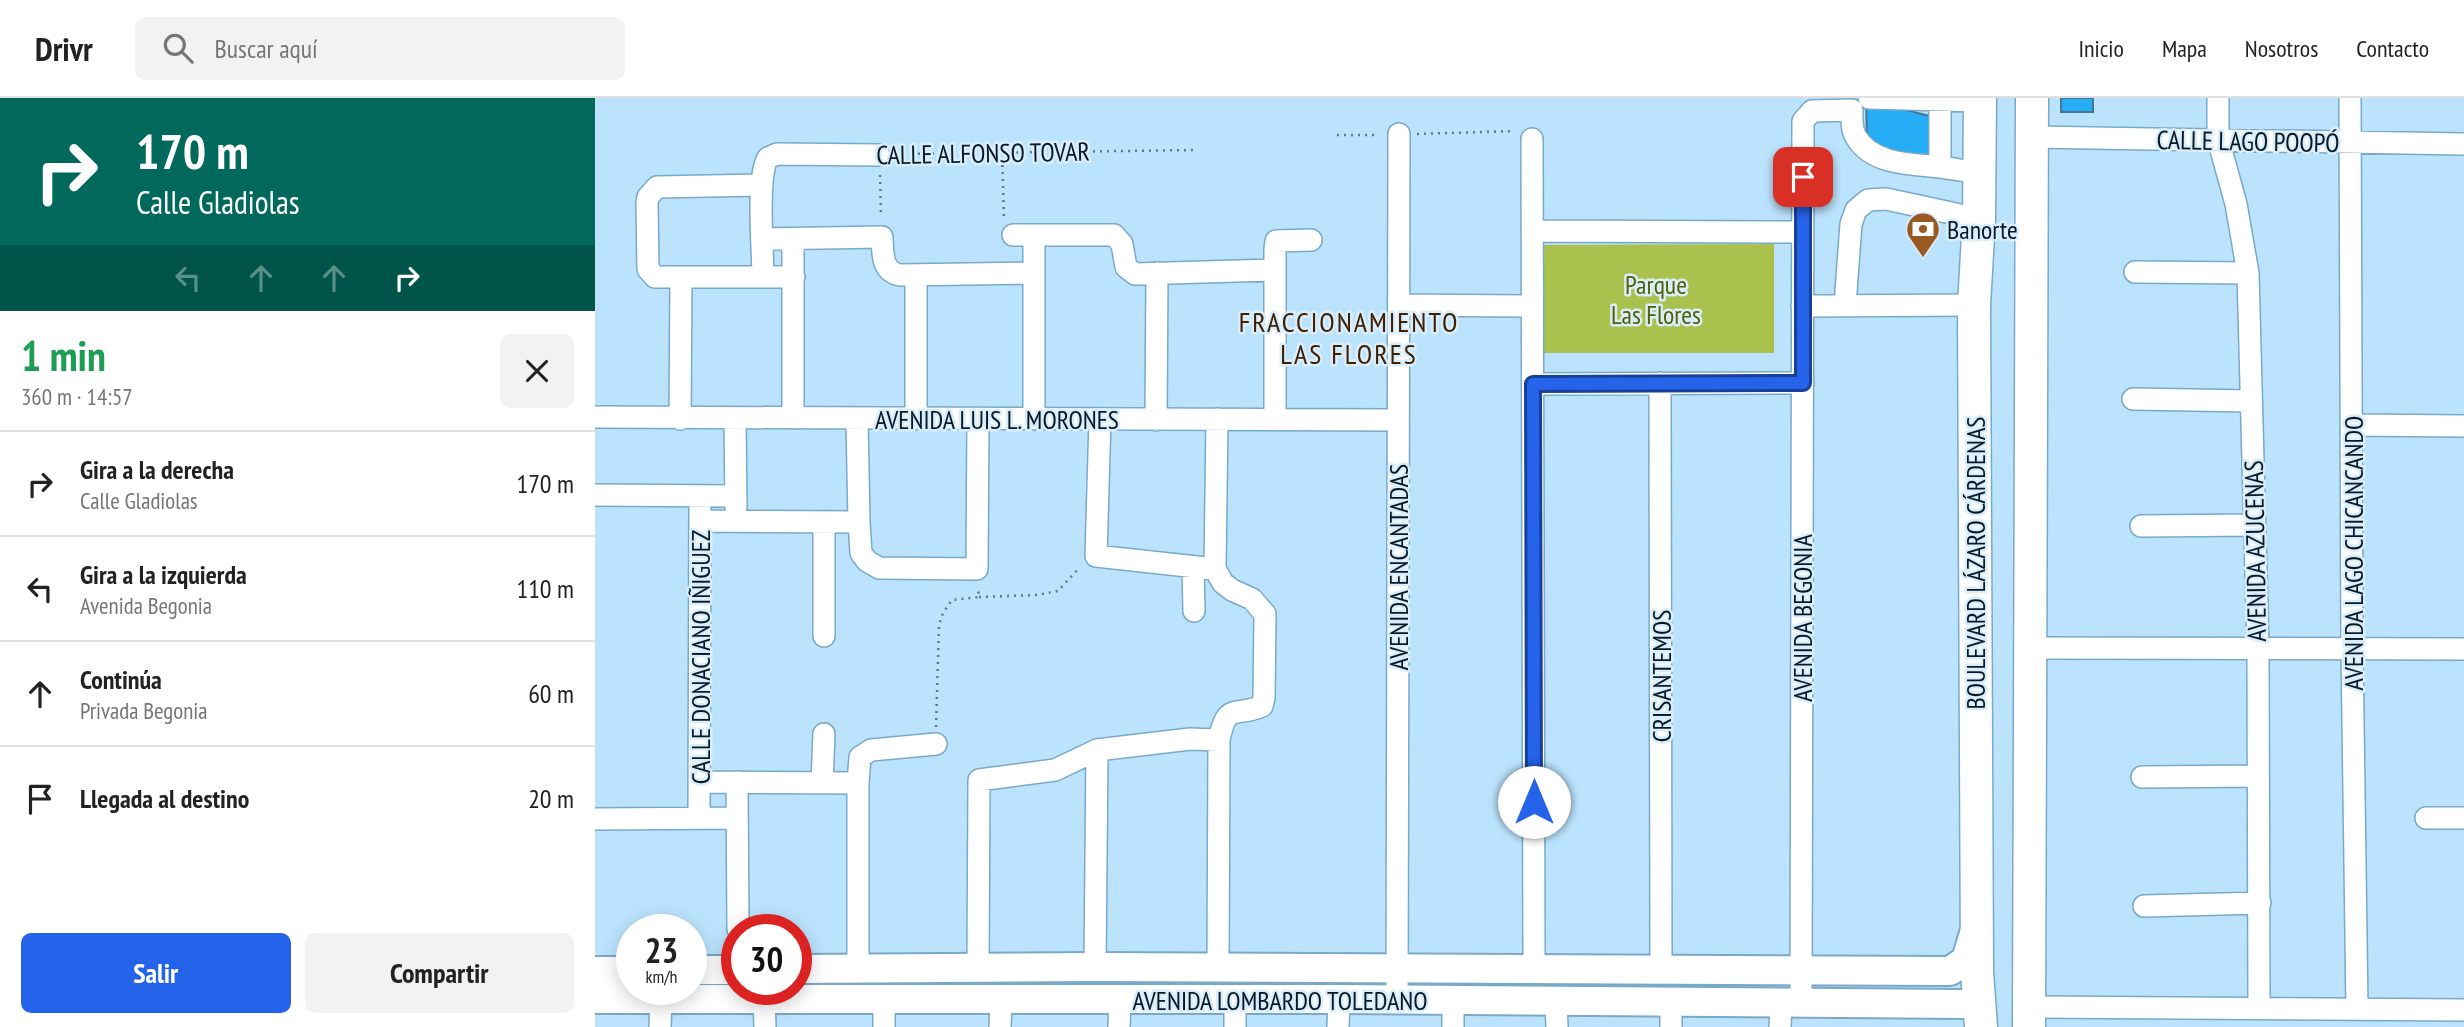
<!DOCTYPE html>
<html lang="es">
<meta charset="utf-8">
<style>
:root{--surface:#fff;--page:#f2f2f2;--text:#222;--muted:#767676;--line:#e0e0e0;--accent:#2563eb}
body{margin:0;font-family:"PT Sans Narrow",sans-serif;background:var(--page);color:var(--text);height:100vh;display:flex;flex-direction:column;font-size:26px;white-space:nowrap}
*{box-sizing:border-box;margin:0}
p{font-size:23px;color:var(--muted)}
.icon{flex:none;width:38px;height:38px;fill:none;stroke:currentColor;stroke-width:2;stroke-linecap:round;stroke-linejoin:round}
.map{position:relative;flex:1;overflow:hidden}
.panel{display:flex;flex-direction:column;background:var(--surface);width:595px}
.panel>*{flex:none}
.guide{background:#00695c;color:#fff;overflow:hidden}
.speed{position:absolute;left:21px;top:816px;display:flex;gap:14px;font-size:35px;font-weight:700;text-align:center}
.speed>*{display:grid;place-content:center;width:91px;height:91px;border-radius:50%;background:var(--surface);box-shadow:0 4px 18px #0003;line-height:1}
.speed small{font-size:18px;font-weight:400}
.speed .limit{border:10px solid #d22;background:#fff;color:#111}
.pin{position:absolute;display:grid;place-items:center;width:60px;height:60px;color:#fff;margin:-30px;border-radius:14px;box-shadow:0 4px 10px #0006}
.me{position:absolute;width:77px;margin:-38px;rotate:0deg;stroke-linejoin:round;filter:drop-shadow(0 0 5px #0008)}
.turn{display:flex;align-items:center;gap:24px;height:147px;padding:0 21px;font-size:32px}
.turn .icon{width:91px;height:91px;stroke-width:2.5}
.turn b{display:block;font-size:49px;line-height:60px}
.lanes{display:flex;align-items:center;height:66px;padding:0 21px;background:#0003;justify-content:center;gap:35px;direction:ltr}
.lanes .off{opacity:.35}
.round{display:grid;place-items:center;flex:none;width:74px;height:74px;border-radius:10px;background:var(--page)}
.head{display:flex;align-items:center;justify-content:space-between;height:119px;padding:0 21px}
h1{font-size:42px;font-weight:600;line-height:52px;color:#1e9e55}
.cta{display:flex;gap:14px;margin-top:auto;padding:14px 21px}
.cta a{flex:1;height:80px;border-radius:10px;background:var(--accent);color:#fff;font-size:28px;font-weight:600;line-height:80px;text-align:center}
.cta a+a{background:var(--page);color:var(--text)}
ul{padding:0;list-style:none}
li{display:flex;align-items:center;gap:21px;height:105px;padding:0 21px;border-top:2px solid var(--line)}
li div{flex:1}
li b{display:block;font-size:26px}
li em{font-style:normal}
header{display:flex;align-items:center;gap:42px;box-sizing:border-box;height:98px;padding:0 35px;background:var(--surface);border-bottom:2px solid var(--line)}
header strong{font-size:33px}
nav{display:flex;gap:38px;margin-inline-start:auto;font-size:24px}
.search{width:490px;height:63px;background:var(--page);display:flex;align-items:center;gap:18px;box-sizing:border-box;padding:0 24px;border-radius:10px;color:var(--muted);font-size:26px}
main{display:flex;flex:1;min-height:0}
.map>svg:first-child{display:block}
.green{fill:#abc14e}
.building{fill:#25aef6;stroke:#467493;stroke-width:2}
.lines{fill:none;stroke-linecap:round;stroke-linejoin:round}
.minor-casing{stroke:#79a9c9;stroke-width:24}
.major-casing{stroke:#79a9c9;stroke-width:32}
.highway-casing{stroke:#79a9c9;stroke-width:35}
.path{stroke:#5d798c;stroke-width:2.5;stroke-dasharray:2 5;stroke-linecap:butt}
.minor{stroke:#fff;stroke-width:21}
.major{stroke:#fff;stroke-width:28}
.highway{stroke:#fff;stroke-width:32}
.route-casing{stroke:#184099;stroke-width:18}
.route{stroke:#2563eb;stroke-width:12}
.labels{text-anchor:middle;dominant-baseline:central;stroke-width:5;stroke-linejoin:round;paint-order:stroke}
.street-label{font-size:26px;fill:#071a26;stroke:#daedfb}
.poi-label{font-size:26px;fill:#071a26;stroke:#daedfb;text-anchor:start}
.park-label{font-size:26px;fill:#526000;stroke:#daedfb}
.neighbourhood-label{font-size:28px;letter-spacing:2px;fill:#3e2105;stroke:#daedfb}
</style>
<header>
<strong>Drivr</strong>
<div class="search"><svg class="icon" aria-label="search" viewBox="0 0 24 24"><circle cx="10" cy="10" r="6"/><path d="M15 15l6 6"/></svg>Buscar aquí</div>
<nav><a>Inicio</a><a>Mapa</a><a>Nosotros</a><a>Contacto</a></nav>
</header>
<main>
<section class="panel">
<div class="guide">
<div class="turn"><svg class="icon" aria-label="right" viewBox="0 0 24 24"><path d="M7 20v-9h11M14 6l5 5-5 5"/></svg><div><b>170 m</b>Calle Gladiolas</div></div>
<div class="lanes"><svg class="icon off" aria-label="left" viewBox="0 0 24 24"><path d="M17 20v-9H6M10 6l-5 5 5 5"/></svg><svg class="icon off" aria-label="ahead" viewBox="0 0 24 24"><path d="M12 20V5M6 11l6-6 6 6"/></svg><svg class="icon off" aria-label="ahead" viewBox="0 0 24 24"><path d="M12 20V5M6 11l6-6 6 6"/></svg><svg class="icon" aria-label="right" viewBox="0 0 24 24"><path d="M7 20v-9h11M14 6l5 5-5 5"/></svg></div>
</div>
<div class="head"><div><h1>1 min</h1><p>360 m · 14:57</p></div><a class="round"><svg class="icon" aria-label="close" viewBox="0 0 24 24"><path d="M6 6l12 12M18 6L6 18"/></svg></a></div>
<ul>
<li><svg class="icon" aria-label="right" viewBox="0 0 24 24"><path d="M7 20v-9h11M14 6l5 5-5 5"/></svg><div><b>Gira a la derecha</b><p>Calle Gladiolas</p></div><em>170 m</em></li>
<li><svg class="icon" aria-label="left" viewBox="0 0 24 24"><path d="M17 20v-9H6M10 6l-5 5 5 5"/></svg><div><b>Gira a la izquierda</b><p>Avenida Begonia</p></div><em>110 m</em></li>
<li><svg class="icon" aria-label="ahead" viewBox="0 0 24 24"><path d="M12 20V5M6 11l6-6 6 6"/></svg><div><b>Continúa</b><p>Privada Begonia</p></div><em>60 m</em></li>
<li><svg class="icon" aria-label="arrive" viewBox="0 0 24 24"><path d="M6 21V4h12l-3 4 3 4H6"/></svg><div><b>Llegada al destino</b></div><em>20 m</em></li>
</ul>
<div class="cta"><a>Salir</a><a>Compartir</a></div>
</section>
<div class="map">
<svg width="1869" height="929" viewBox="0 0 1869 929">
<rect width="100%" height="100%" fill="#bce3fe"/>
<path class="green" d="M1179,146v109h-235l-1,-108z"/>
<path class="building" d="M1466,0h32v14h-32z
M1271,2l64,16v44l-63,-17z"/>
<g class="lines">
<g class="minor-casing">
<path id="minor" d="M1274,0l111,3
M1623,0v41l18,65 12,69 10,375 1,359
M1755,0l2,550 5,361
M1437,39l432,7
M937,41l2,830
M1345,69v-67
M166,87l-104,2 -9,10 -1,6 1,66 7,8h139
M937,133l270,1
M418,137h101l8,9 4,23 9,7 138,-4
M439,138v183
M168,141l119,-2c1,16 -1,34 18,38l133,-2
M198,141v179
M1540,174l113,1
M168,179c0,-25 -7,-101 5,-119l9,-4 102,1
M804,207l133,1
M1250,207l6,-81 5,-14 12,-10 18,-1 93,20
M1207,208l172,-1
M1065,285l1,586
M938,286l270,-1
M1538,301l118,2
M0,319l803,3
M85,321l1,-141
M140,321l1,89
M262,321l2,103 2,31 6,8 12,7 98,1 1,-150
M321,321v-143
M505,321l-4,137 119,13
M622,321l-2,150 8,14 9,7 20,9 13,15 -1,84 -2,8c-28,12 -35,-5 -43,34l-1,228
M561,322l1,-147
M680,322v-171l1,-8 35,-1
M1758,327l111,1
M0,397l140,1
M106,423l158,1
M1546,428l113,-1
M598,469l1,44
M229,538v-114
M1437,550l432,1
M1547,679l115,-1
M105,684l158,1
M142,684l1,147
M227,685l2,-49
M104,720l1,-322
M1831,720h38
M0,721l142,-1
M1549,808l116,-3
M500,869l2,-217
M383,870l1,-188 76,-10 42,-20 93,-11 29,1
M263,871v-186l2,-26 11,-7 65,-6
M169,900l1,29
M640,901v28
M802,901l2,-865
M858,902v27
M961,903l1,26
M1076,904v25
M1206,906l2,-883 9,-10 40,-1c0,8 -1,19 4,27 14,25 49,27 74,29 16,1 33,5 49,7
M1442,909l427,3
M65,929l1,-28
M289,929v-27
M405,929l1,-28
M524,929l1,-27
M743,929l1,-28
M1185,929l1,-23"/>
</g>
<g class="major-casing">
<path id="major" d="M201,871l299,-2 855,4 16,-11 9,-30
M96,872h46
M0,873h37
M0,901h744l626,5"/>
</g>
<g class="highway-casing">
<path id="highway" d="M1385,0l-1,121 -5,86 3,667 4,55
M1434,929l3,-929"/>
</g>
<path class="path" d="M822,36l98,-3
M742,37h42
M407,53l2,67
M302,56l301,-4
M285,77l1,42
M384,499l58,-2 21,-4 22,-24
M341,629l3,-102 4,-12 9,-13 27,-3 -1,-10"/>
<use href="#minor" class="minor"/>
<use href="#major" class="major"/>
<use href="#highway" class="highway"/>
</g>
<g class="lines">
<g class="route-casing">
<path id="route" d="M939,704l-1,-418 270,-1v-206"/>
</g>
<use href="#route" class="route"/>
</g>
<defs>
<g id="bank-pin" transform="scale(1.75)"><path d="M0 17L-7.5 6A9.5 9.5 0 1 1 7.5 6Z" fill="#985a20" stroke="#daedfb"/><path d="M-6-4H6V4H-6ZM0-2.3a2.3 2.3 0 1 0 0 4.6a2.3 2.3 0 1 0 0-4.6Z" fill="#fff"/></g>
</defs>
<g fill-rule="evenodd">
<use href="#bank-pin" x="1328" y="131"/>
</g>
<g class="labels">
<g class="street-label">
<text transform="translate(1653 43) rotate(1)">CALLE LAGO POOPÓ</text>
<text transform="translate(388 55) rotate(-1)">CALLE ALFONSO TOVAR</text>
<text x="402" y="321">AVENIDA LUIS L. MORONES</text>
<text transform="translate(1660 453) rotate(-91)">AVENIDA AZUCENAS</text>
<text transform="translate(1758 455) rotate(-90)">AVENIDA LAGO CHICANCANDO</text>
<text transform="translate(1380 465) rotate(-90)">BOULEVARD LÁZARO CÁRDENAS</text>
<text transform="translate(803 469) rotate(-90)">AVENIDA ENCANTADAS</text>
<text transform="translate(1207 520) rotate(-90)">AVENIDA BEGONIA</text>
<text transform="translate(105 559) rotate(-90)">CALLE DONACIANO IÑIGUEZ</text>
<text transform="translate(1066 578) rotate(-90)">CRISANTEMOS</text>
<text x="685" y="902">AVENIDA LOMBARDO TOLEDANO</text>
</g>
<g class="poi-label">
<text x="1352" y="131">Banorte</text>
</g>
<g class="park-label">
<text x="1061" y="186">Parque<tspan x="1061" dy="30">Las Flores</tspan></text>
</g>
<g class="neighbourhood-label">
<text x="754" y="223">FRACCIONAMIENTO<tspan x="754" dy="32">LAS FLORES</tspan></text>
</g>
</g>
</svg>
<div class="speed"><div>23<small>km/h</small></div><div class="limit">30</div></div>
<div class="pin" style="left:1208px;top:79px;background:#d93025"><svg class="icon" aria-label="arrive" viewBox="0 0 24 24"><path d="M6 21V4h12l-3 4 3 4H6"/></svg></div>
<svg class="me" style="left:939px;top:704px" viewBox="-20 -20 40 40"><circle r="19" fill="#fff"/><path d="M0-13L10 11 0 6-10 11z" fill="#2563eb"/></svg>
</div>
</main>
